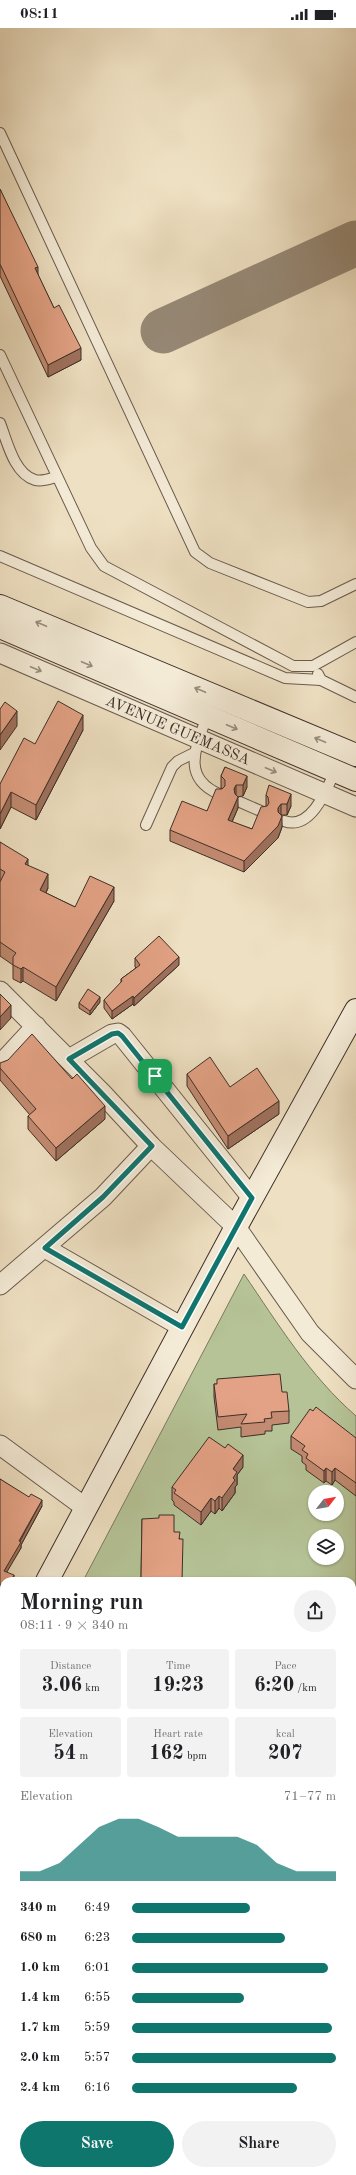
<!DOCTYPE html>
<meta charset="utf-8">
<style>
:root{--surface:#fff;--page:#f2f2f2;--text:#202124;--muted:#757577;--accent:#0f766e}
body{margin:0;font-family:"Old Standard TT",serif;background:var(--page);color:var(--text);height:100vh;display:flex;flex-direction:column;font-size:15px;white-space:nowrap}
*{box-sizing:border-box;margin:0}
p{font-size:13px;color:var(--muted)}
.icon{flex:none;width:22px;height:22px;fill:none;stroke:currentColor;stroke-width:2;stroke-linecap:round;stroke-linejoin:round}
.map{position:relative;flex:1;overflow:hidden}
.panel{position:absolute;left:0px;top:1549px;width:356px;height:598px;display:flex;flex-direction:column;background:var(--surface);border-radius:12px 12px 0 0;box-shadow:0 1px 3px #0004}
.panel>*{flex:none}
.needle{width:26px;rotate:59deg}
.fabs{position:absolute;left:308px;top:1457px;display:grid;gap:8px}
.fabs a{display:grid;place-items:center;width:36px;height:36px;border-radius:50%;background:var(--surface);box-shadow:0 1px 3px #0004;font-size:20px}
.pin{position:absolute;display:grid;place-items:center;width:34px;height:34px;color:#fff;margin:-17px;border-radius:8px;box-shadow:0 2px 6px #0006}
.round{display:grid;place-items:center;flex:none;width:42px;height:42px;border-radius:21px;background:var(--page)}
.head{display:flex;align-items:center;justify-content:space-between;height:68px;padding:0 20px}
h1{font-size:22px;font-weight:700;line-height:30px}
.figures{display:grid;grid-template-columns:repeat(3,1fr);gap:6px;height:68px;padding:4px 20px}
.figures div{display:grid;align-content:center;border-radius:4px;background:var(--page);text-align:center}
.figures b{font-size:20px;font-weight:700}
.figures small{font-size:11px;font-weight:400}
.figures p{font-size:11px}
.chart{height:112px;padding:8px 20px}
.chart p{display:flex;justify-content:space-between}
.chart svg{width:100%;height:72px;margin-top:4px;fill:var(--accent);opacity:.7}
.action{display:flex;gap:8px;margin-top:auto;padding:8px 20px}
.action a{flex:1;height:46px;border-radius:24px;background:var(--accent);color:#fff;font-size:16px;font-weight:700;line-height:46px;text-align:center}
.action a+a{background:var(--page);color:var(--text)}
ul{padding:0 20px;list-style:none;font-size:13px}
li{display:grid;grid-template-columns:64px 48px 1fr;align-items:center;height:30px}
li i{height:10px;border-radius:5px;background:var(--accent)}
.status{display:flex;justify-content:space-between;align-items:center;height:28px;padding:0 20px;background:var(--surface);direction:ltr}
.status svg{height:11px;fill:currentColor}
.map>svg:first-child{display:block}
.green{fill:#b5c396;stroke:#7a7960;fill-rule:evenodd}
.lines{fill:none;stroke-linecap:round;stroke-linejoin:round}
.taxiway{stroke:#968876;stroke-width:45}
.lane-casing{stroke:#6a5b4f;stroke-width:12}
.street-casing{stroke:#6a5b4f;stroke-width:21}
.secondary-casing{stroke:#3e2f29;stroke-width:24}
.lane{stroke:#f4ebd7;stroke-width:10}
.street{stroke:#f4ebd7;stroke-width:19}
.secondary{stroke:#f4ebd7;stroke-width:22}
.wall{fill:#c38b72;stroke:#3e2f29}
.shaded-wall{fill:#9f715d;stroke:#3e2f29}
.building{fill:#e3a285;stroke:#3e2f29}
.oneway{stroke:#998d80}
.route-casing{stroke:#fff;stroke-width:8}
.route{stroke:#0f766e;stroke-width:5}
.labels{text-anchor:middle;stroke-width:4;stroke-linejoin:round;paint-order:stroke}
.street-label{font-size:15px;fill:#3e2f29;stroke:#f4ebd7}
</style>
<div class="status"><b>08:11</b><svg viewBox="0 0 49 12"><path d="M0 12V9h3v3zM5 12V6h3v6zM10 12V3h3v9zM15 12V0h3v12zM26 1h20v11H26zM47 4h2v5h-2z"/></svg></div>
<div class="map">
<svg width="356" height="2147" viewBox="0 0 356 2147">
<rect width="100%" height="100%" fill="#eee0c2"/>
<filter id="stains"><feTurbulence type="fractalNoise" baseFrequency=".005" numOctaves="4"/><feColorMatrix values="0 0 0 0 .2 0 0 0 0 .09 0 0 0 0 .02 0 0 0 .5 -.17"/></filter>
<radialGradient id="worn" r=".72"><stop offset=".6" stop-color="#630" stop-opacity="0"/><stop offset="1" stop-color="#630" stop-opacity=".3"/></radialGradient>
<path class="green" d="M244 1246C278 1296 310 1348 356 1388V2147H0V1698L4 1691V2143H352V1553H83ZM315 1464H337V1486H315ZM315 1508H337V1530H315Z"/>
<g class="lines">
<path class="taxiway" d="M163 303 356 215"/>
<defs>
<g id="lane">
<path d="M0 105 195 524 210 535 308 574 321 573 356 556"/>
<path d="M0 327 91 520 104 538 293 638H313L356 614"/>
<path d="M0 395C7 413 14 446 35 452 42 454 49 451 56 449"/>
<path d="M0 528 285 650 321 652"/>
<path d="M318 646 321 652 356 669"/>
<path d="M207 688C197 717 180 749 219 766"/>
<path d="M240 774 263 784"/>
<path d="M284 793C311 803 327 761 335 743"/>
<path d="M146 797 172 739 178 733 194 725"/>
<path d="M352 1991H356"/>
<path d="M0 2027H4"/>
</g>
<g id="street">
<path d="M0 625 356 779"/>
<path d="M0 963 102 1065 151 1118 236 1199 310 1305 356 1351"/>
<path d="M69 1031 112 1006 118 1005 122 1008 252 1170"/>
<path d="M0 1037 36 998"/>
<path d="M45 1220 182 1299"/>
<path d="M0 1257 103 1169 151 1118"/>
<path d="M0 1417 86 1480"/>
<path d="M352 1842 356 1838"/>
<path d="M238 2147 239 2143"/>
</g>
<g id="secondary">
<path d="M0 578 356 727"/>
<path d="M0 599 356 752"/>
<path d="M47 1553 236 1199 356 982"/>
<path d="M0 1642 4 1634"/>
</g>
</defs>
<use href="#lane" class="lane-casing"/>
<use href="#street" class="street-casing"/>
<use href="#secondary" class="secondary-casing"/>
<use href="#lane" class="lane"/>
<use href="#street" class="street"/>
<use href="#secondary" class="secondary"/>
</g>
<g class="wall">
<path d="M0 161 38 247 54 280 81 332 48 349 0 248Z"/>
<path d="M83 702 36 792 11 779 0 801V756L35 716Z"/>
<path d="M225 739 247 759 243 768 237 769 238 780 232 794 252 801 266 778V767L291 778 287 787H281L282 799 278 810 244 844 170 813V802L207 783 222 760H221V748Z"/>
<path d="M0 814 28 837 48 860 46 865 75 879 114 873 56 973 23 953 21 955 13 951V937L0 928Z"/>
<path d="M135 930 179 937 134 978 133 976 112 991 104 980V972L121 955V951L136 940 135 939Z"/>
<path d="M100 974 90 987 79 980V975Z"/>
<path d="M0 1040 105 1091 56 1133 28 1101V1088L30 1087 0 1052Z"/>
<path d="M187 1046 230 1059 279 1086 228 1121 187 1058Z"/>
<path d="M214 1356 282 1364 289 1383V1395L272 1397V1403H265V1406L241 1409V1399L218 1402 214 1369Z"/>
<path d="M291 1408 356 1410V1468L335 1452 332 1457 326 1453 324 1455 306 1442V1437L302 1434V1428L291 1421Z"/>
<path d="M243 1439 237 1447V1457L235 1459V1465L222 1483 219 1480 215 1486 211 1483 201 1497 174 1477V1474L172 1472V1459Z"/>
<path d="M0 1451 42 1478 21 1517V1520L6 1544 14 1553H4V1564L0 1562Z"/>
<path d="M142 1491 174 1504 180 1511 182 1553H141Z"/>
<path d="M296 2143H352L356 2147H296Z"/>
</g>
<g class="shaded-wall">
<path d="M38 239V251L35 240Z"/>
<path d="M81 320V332L48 349V337Z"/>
<path d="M17 683V698L0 722V707Z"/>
<path d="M83 687V702L36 792V777Z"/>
<path d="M247 748V759L243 768V757Z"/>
<path d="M236 757V769L234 772V761Z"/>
<path d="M11 764V779L0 801V786Z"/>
<path d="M291 766V778L287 787V776Z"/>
<path d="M238 769V780L228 803V792Z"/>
<path d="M281 776V787L278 792V780Z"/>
<path d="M282 788V799L278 810 244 844V833Z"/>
<path d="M28 831V845L25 836Z"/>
<path d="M48 846V860L40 876V862Z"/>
<path d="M114 859V873L56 973V959Z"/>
<path d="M179 929V937L134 978V970Z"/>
<path d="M23 939V953L21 955V941Z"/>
<path d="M133 968V976L112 991V983Z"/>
<path d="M100 969V974L90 987V983Z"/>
<path d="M11 977V990L0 1002V989Z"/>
<path d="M279 1073V1086L228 1121V1108Z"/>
<path d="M105 1078V1091L56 1133V1120Z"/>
<path d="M243 1427V1439L237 1447V1457L235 1459V1465L222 1483V1470L233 1441Z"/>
<path d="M326 1440V1453L324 1455V1443Z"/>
<path d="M335 1440V1452L332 1457V1444Z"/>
<path d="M219 1468V1480L215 1486V1473Z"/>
<path d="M211 1470V1483L201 1497V1484Z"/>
<path d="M42 1472V1478L21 1517V1520L4 1549V1543Z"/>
<path d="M14 1547V1553H11Z"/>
<path d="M356 1643V1655L352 1657V1644Z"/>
<path d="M4 1861V1874L0 1881V1869Z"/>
</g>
<g class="building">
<path d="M0 161 38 239 35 240 54 280 59 277 81 320 48 337 0 236Z"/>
<path d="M58 673 83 687 36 777 11 764 0 786V756L24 710 35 716Z"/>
<path d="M5 674 17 683 0 707V681Z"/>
<path d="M225 739 247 748 243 757H236L234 761 235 766 238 769 228 792 252 801 261 779 267 778 269 775 268 769 266 767 269 757 291 766 287 776H281L278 780V784L282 788 278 798 244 833 170 802 182 773 207 783 216 761H222L225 758V752L221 748Z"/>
<path d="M0 814 28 831 25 836 48 846 40 862 75 879 90 848 114 859 56 959 23 939 21 941 13 937V929L16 925 0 914V854L5 844 0 841Z"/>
<path d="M159 908 179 929 134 970 133 968 112 983 104 972 122 953 121 951 140 937 135 930Z"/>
<path d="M88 961 100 969 90 983 79 975Z"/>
<path d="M0 966 11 977 0 989Z"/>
<path d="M32 1006 72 1051 77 1046 105 1078 56 1120 28 1088 36 1081 0 1040V1035L8 1032Z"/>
<path d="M210 1029 230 1059 257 1040 279 1073 228 1108 187 1046Z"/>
<path d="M280 1346 282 1364H287L289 1383 271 1384 272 1390 264 1391 265 1394 241 1396 247 1386 218 1389 214 1356H217V1351Z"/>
<path d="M316 1379 356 1410V1455L335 1440 332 1444 326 1440 324 1443 306 1430 308 1426 302 1422 305 1418 291 1408 310 1381 313 1383Z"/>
<path d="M209 1409 225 1420 228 1416 243 1427 233 1441 237 1444 233 1450 235 1452 222 1470 219 1468 215 1473 211 1470 201 1484 174 1465 176 1462 172 1459Z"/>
<path d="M0 1451 29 1469 31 1466 42 1472 19 1513 21 1514 4 1543 14 1547 11 1553H4V1558L0 1556Z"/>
<path d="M159 1487H174V1504H180L179 1511H183L182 1553H157V1550H141L142 1491 159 1490Z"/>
<path d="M356 1597V1643L352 1644V1598Z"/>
<path d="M4 1814V1861L0 1869V1822Z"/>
<path d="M352 2094 356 2099V2147H302L298 2143H352Z"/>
<path d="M157 2143H182V2145L191 2146V2147H156Z"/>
</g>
<defs><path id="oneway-shaft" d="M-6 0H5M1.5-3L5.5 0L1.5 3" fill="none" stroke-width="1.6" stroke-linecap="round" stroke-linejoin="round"/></defs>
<g class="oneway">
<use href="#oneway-shaft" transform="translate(41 596) rotate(-157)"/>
<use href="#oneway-shaft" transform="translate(87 636) rotate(23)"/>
<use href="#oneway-shaft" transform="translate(36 641) rotate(23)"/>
<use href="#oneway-shaft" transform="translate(200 662) rotate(-157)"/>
<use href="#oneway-shaft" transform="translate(232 699) rotate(23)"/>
<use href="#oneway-shaft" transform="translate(320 712) rotate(-157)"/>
<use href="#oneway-shaft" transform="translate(271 742) rotate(23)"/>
</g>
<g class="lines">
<defs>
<path id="route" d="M118 1005 122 1008 252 1170 182 1299 45 1220 103 1169 152 1118 69 1031 112 1006Z"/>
</defs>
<use href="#route" class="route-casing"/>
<use href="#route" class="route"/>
</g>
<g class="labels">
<g class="street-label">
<text transform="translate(178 702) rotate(23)" y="5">AVENUE GUEMASSA</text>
</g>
</g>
<rect width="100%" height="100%" filter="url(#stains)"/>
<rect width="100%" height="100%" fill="url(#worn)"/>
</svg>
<div class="fabs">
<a><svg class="needle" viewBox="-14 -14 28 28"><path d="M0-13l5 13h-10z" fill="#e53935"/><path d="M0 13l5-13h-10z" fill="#757577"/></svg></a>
<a><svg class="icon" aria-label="layers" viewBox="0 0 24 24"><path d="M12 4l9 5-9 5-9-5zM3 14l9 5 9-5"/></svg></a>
</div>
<div class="pin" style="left:155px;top:1048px;background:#1e9e55"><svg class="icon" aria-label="arrive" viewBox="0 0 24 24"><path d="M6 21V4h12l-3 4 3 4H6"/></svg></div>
<section class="panel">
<div class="head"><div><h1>Morning run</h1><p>08:11 · 9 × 340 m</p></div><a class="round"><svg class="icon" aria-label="share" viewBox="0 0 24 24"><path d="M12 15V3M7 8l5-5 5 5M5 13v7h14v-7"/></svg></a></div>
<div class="figures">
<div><p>Distance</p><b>3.06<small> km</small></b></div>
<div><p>Time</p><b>19:23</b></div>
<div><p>Pace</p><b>6:20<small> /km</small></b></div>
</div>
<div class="figures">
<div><p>Elevation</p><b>54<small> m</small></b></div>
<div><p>Heart rate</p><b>162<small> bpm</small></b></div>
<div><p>kcal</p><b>207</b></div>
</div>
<div class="chart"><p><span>Elevation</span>71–77 m</p>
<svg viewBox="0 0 160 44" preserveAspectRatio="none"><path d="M0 44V38L10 38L20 33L30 22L40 11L50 6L60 6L70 11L80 17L90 17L100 17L110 17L120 22L130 33L140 38L150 38L160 38V44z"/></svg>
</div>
<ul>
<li><b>340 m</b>6:49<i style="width:58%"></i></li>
<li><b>680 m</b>6:23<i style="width:75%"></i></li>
<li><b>1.0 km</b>6:01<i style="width:96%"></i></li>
<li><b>1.4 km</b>6:55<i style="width:55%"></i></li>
<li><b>1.7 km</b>5:59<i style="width:98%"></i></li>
<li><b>2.0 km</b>5:57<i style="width:100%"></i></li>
<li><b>2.4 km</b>6:16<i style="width:81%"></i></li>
</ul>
<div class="action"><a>Save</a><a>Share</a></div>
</section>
</div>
